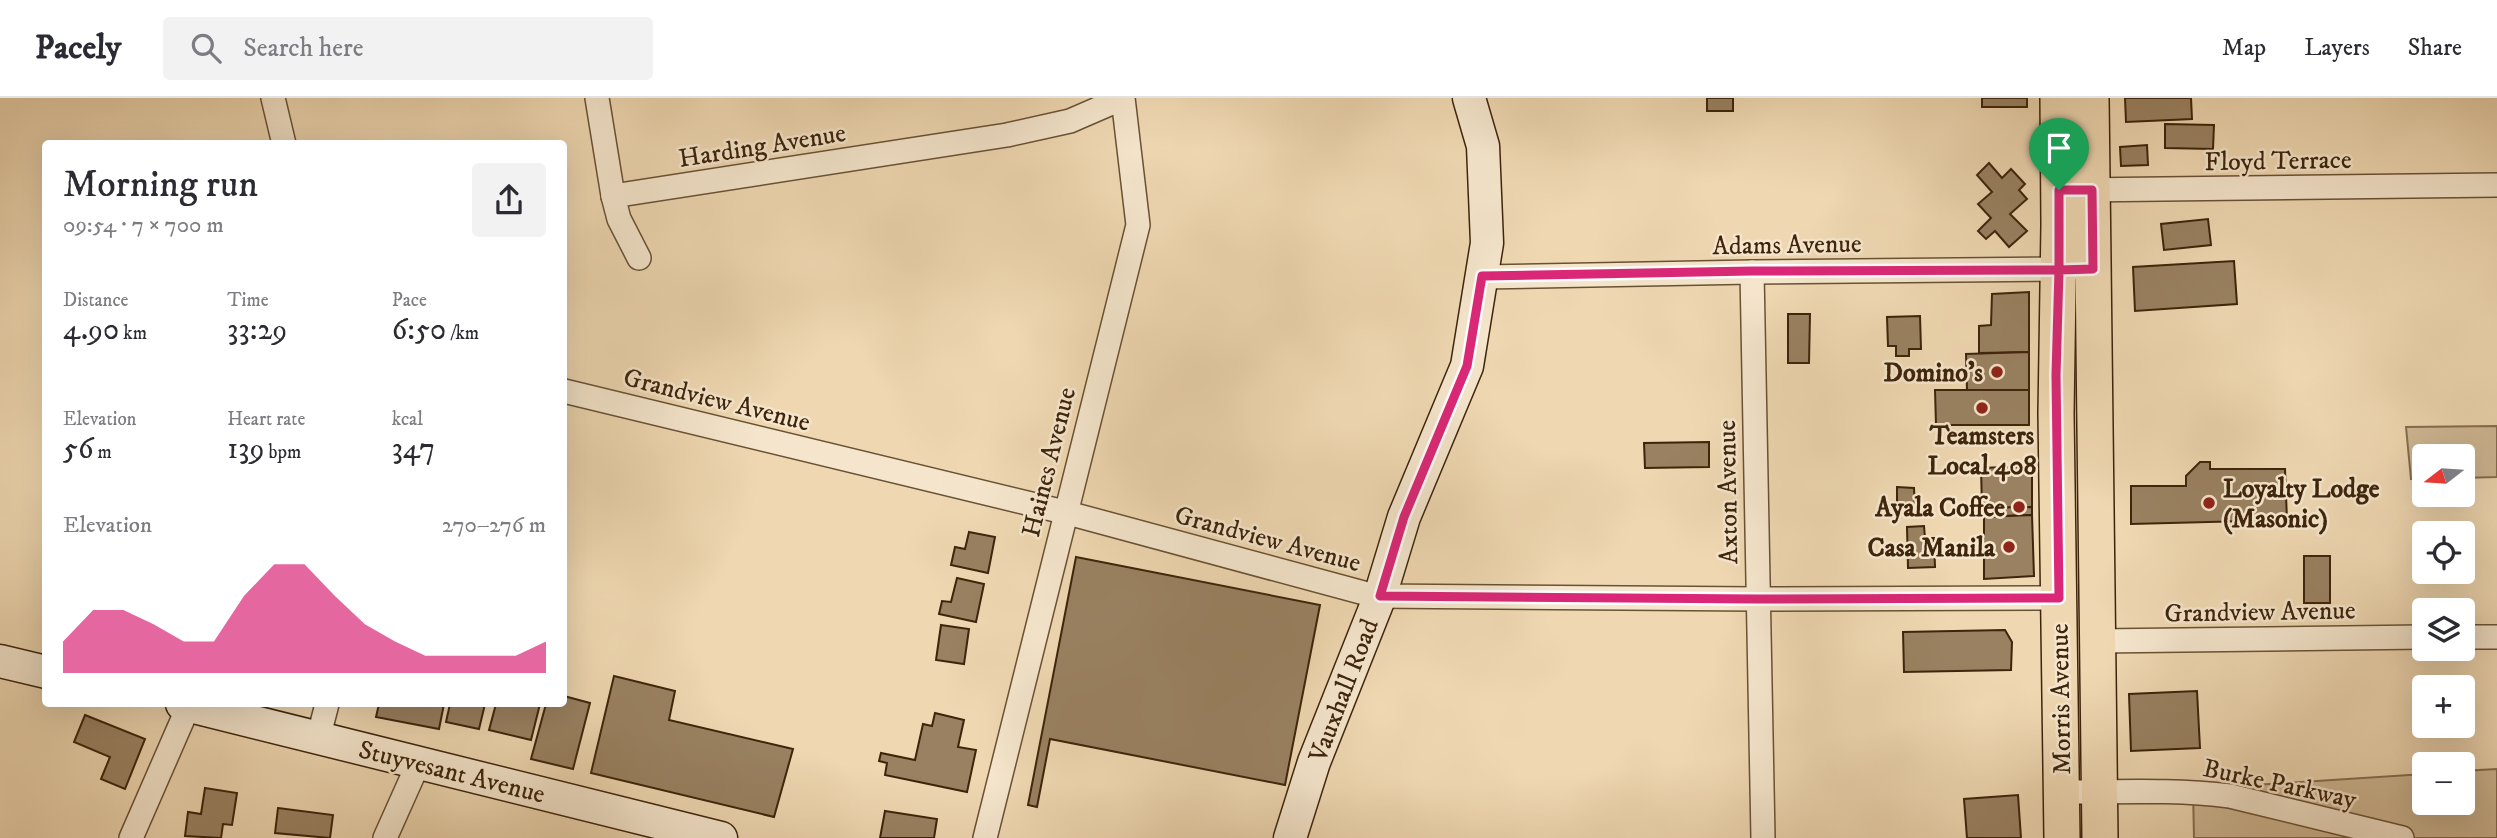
<!DOCTYPE html>
<meta charset="utf-8">
<style>
:root{--surface:#fff;--page:#f2f2f3;--text:#2b2b33;--muted:#7c7c81;--line:#e1e1e2;--accent:#db2777}
body{margin:0;font-family:"IM FELL DW Pica",serif;background:var(--page);color:var(--text);height:100vh;display:flex;flex-direction:column;font-size:26px;white-space:nowrap}
*{box-sizing:border-box;margin:0}
p{font-size:23px;color:var(--muted)}
.icon{flex:none;width:38px;height:38px;fill:none;stroke:currentColor;stroke-width:2;stroke-linecap:round;stroke-linejoin:round}
.map{position:relative;flex:1;overflow:hidden}
.drawer{position:absolute;left:42px;top:42px;width:525px;height:567px;display:flex;flex-direction:column;background:var(--surface);border-radius:7px;box-shadow:0 7px 28px #0002}
.drawer>*{flex:none}
.needle{width:46px;rotate:253deg}
.controls{position:absolute;left:2412px;top:346px;display:grid;gap:14px}
.controls a{display:grid;place-items:center;width:63px;height:63px;border-radius:7px;background:var(--surface);box-shadow:0 7px 28px #0002;font-size:35px}
.pin{position:absolute;display:grid;place-items:center;width:60px;height:60px;color:#fff;margin:-72px -30px;border-radius:50% 50% 50% 0;rotate:-45deg;box-shadow:0 0 7px #0007}
.pin .icon{rotate:45deg}
.round{display:grid;place-items:center;flex:none;width:74px;height:74px;border-radius:7px;background:var(--page)}
.head{display:flex;align-items:center;justify-content:space-between;height:119px;padding:0 21px}
h1{font-size:38px;font-weight:600;line-height:52px}
.metrics{display:grid;grid-template-columns:repeat(3,1fr);gap:10px;height:119px;padding:7px 21px}
.metrics div{display:grid;align-content:center}
.metrics b{font-size:30px;font-weight:600}
.metrics small{font-size:19px;font-weight:400}
.metrics p{font-size:19px}
.chart{height:196px;padding:14px 21px}
.chart p{display:flex;justify-content:space-between}
.chart svg{width:100%;height:126px;margin-top:7px;fill:var(--accent);opacity:.7}
header{display:flex;align-items:center;gap:42px;box-sizing:border-box;height:98px;padding:0 35px;background:var(--surface);border-bottom:2px solid var(--line)}
header strong{font-size:33px}
nav{display:flex;gap:38px;margin-inline-start:auto;font-size:24px}
.search{width:490px;height:63px;background:var(--page);display:flex;align-items:center;gap:18px;box-sizing:border-box;padding:0 24px;border-radius:7px;color:var(--muted);font-size:26px}
.map>svg:first-child{display:block}
.green{fill:#d0b995;stroke:#866e50;stroke-width:2}
.building{fill:#998161;stroke:#3d240b;stroke-width:2}
.lines{fill:none;stroke-linecap:round;stroke-linejoin:round}
.street-casing{stroke:#695134;stroke-width:26}
.secondary-casing{stroke:#3d240b;stroke-width:35}
.primary-casing{stroke:#3d240b;stroke-width:38}
.street{stroke:#f4e5cc;stroke-width:23}
.secondary{stroke:#f4e5cc;stroke-width:32}
.primary{stroke:#eed7b1;stroke-width:35}
.route-casing{stroke:#fff;stroke-width:14}
.route{stroke:#db2777;stroke-width:9}
.poi-dot{fill:#8f2418;stroke:#f4e5cc;stroke-width:2.5}
.labels{text-anchor:middle;stroke-width:5;stroke-linejoin:round;paint-order:stroke}
.street-label{font-size:26px;fill:#3d240b;stroke:#f4e5cc}
.poi-label{font-size:26px;font-weight:bold;fill:#3d240b;stroke:#f4e5cc;text-anchor:end}
</style>
<header>
<strong>Pacely</strong>
<div class="search"><svg class="icon" aria-label="search" viewBox="0 0 24 24"><circle cx="10" cy="10" r="6"/><path d="M15 15l6 6"/></svg>Search here</div>
<nav><a>Map</a><a>Layers</a><a>Share</a></nav>
</header>
<div class="map">
<svg width="2497" height="740" viewBox="0 0 2497 740">
<rect width="100%" height="100%" fill="#eed7b1"/>
<filter id="stains"><feTurbulence type="fractalNoise" baseFrequency=".00286" numOctaves="4"/><feColorMatrix values="0 0 0 0 .2 0 0 0 0 .09 0 0 0 0 .02 0 0 0 .5 -.17"/></filter>
<radialGradient id="worn" r=".72"><stop offset=".6" stop-color="#630" stop-opacity="0"/><stop offset="1" stop-color="#630" stop-opacity=".3"/></radialGradient>
<g class="green">
<path d="M2497 328V379L2462 380V359H2424V381H2411L2406 329Z"/>
<path d="M2497 671V740H2194L2193 691 2424 676V705H2462V673Z"/>
</g>
<g class="building">
<rect x="1707" y="0" width="26" height="13"/>
<rect x="1982" y="0" width="45" height="9"/>
<path d="M2125 0H2191L2192 21 2126 24Z"/>
<path d="M2165 26 2214 27 2213 51 2165 50Z"/>
<path d="M2147 47 2148 67 2121 68 2120 49Z"/>
<path d="M1989 65 2002 80 2011 71 2025 86 2019 92 2027 101 2010 116 2027 133 2009 149 1995 133 1986 141 1978 133 1991 120 1978 106 1992 94 1977 77Z"/>
<path d="M2208 121 2211 147 2164 152 2161 126Z"/>
<path d="M2234 163 2237 206 2135 213 2133 169Z"/>
<path d="M2029 194V254L1979 255V228L1991 227 1992 196Z"/>
<path d="M1788 216H1810L1809 265H1788Z"/>
<path d="M1920 218 1921 251H1909V258H1896V248H1888L1887 219Z"/>
<path d="M2029 254V292H1967L1966 256Z"/>
<path d="M1935 292H2029V327H1936Z"/>
<path d="M1709 344V369L1645 370 1644 345Z"/>
<path d="M2200 364H2210V371H2285L2287 422 2131 426V388H2186V378Z"/>
<path d="M2032 368V409L1982 410 1981 370Z"/>
<path d="M1897 389 1914 390 1915 411H1897Z"/>
<path d="M1973 400H1982V410L2032 409V417L1973 419Z"/>
<path d="M2032 417 2034 478 1984 481V419Z"/>
<path d="M1924 428 1925 440H1934L1935 469 1908 470 1907 429Z"/>
<path d="M969 434 995 439 988 475 951 467 955 449 965 451Z"/>
<rect x="2304" y="458" width="26" height="47"/>
<path d="M1076 459 1320 507 1285 687 1050 641 1037 709 1028 707Z"/>
<path d="M957 480 984 486 976 524 939 516 942 503 951 504Z"/>
<path d="M941 527 969 531 964 566 936 562Z"/>
<path d="M2005 532 2012 544 2011 572 1904 574 1903 534Z"/>
<path d="M614 578 675 593 669 622 793 651 774 719 591 675Z"/>
<path d="M2197 593 2200 650 2131 653 2129 596Z"/>
<path d="M564 598 590 605 573 671 531 661 546 606H564Z"/>
<path d="M379 606H444L439 631 376 619Z"/>
<path d="M450 606H485L479 631 446 624Z"/>
<path d="M496 606H540L531 642 489 632Z"/>
<path d="M935 615 964 622 958 649 976 652 967 694 885 677 887 665 879 663 881 655 915 662 923 626 932 628Z"/>
<path d="M85 617 145 641 125 691 101 681 110 659 74 644Z"/>
<path d="M205 690 237 695 232 727 223 726 221 740 185 738 188 714 201 716Z"/>
<path d="M2018 697 2021 740H1967L1964 701Z"/>
<path d="M278 710 333 717 330 740 275 735Z"/>
<path d="M885 713 937 721 934 740H880Z"/>
</g>
<g class="lines">
<defs>
<g id="street">
<path d="M273 0 284 46"/>
<path d="M597 0 613 98 619 121 639 160"/>
<path d="M2080 92 2497 87"/>
<path d="M613 98 1007 37 1070 23 1123 0 1138 127 985 740"/>
<path d="M1752 174 1763 740"/>
<path d="M1482 179 1752 174 2070 171"/>
<path d="M564 293 1064 414 1375 498 1757 501 2059 500"/>
<path d="M2462 539H2497"/>
<path d="M2098 543 2424 539"/>
<path d="M318 641 327 606"/>
<path d="M2061 694C2118 694 2174 691 2230 698L2402 740"/>
<path d="M131 740 189 607"/>
<path d="M385 740 419 664"/>
</g>
<g id="secondary">
<path d="M0 563 46 574"/>
<path d="M182 606 721 740"/>
<path d="M1290 740 1314 664 1380 498 1404 419 1467 268 1487 145 1483 48 1469 0"/>
</g>
<g id="primary">
<path d="M2058 0 2059 127 2056 315 2062 740"/>
<path d="M2091 0 2100 740"/>
</g>
</defs>
<use href="#street" class="street-casing"/>
<use href="#secondary" class="secondary-casing"/>
<use href="#primary" class="primary-casing"/>
<use href="#street" class="street"/>
<use href="#secondary" class="secondary"/>
<use href="#primary" class="primary"/>
</g>
<g class="lines">
<defs>
<path id="route" d="M2059 92V172L1752 173 1482 178 1467 268 1404 419 1380 498 1757 501 2059 500 2056 277 2059 172 2093 171 2092 92H2059"/>
</defs>
<use href="#route" class="route-casing"/>
<use href="#route" class="route"/>
</g>
<g class="poi-dot">
<circle cx="1997" cy="274" r="7"/>
<circle cx="1982" cy="310" r="7"/>
<circle cx="2209" cy="405" r="7"/>
<circle cx="2019" cy="409" r="7"/>
<circle cx="2009" cy="449" r="7"/>
</g>
<g class="labels">
<g class="street-label">
<text transform="translate(762 47) rotate(-9)" y="9">Harding Avenue</text>
<text transform="translate(2278 62) rotate(-1)" y="9">Floyd Terrace</text>
<text transform="translate(1787 146) rotate(-1)" y="9">Adams Avenue</text>
<text transform="translate(717 301) rotate(14)" y="9">Grandview Avenue</text>
<text transform="translate(1048 364) rotate(-76)" y="9">Haines Avenue</text>
<text transform="translate(1727 394) rotate(-91)" y="9">Axton Avenue</text>
<text transform="translate(1268 440) rotate(15)" y="9">Grandview Avenue</text>
<text transform="translate(2260 513) rotate(-1)" y="9">Grandview Avenue</text>
<text transform="translate(1343 592) rotate(-69)" y="9">Vauxhall Road</text>
<text transform="translate(2060 601) rotate(-91)" y="9">Morris Avenue</text>
<text transform="translate(452 673) rotate(14)" y="9">Stuyvesant Avenue</text>
<text transform="translate(2280 685) rotate(12)" y="9">Burke Parkway</text>
</g>
<g class="poi-label">
<text x="1983" y="283">Domino's</text>
<text x="1982" y="346" text-anchor="middle">Teamsters<tspan x="1982" dy="30">Local 408</tspan></text>
<text x="2223" y="399" text-anchor="start">Loyalty Lodge<tspan x="2223" dy="30">(Masonic)</tspan></text>
<text x="2005" y="418">Ayala Coffee</text>
<text x="1995" y="458">Casa Manila</text>
</g>
</g>
<rect width="100%" height="100%" filter="url(#stains)"/>
<rect width="100%" height="100%" fill="url(#worn)"/>
</svg>
<div class="controls">
<a><svg class="needle" viewBox="-14 -14 28 28"><path d="M0-13l5 13h-10z" fill="#e53935"/><path d="M0 13l5-13h-10z" fill="#7c7c81"/></svg></a>
<a><svg class="icon" aria-label="locate" viewBox="0 0 24 24"><circle cx="12" cy="12" r="6"/><path d="M12 2v4M12 18v4M2 12h4M18 12h4"/></svg></a>
<a><svg class="icon" aria-label="layers" viewBox="0 0 24 24"><path d="M12 4l9 5-9 5-9-5zM3 14l9 5 9-5"/></svg></a>
<a>+</a>
<a>−</a>
</div>
<div class="pin" style="left:2059px;top:92px;background:#1e9e55"><svg class="icon" aria-label="arrive" viewBox="0 0 24 24"><path d="M6 21V4h12l-3 4 3 4H6"/></svg></div>
<section class="drawer">
<div class="head"><div><h1>Morning run</h1><p>09:54 · 7 × 700 m</p></div><a class="round"><svg class="icon" aria-label="share" viewBox="0 0 24 24"><path d="M12 15V3M7 8l5-5 5 5M5 13v7h14v-7"/></svg></a></div>
<div class="metrics">
<div><p>Distance</p><b>4.90<small> km</small></b></div>
<div><p>Time</p><b>33:29</b></div>
<div><p>Pace</p><b>6:50<small> /km</small></b></div>
</div>
<div class="metrics">
<div><p>Elevation</p><b>56<small> m</small></b></div>
<div><p>Heart rate</p><b>139<small> bpm</small></b></div>
<div><p>kcal</p><b>347</b></div>
</div>
<div class="chart"><p><span>Elevation</span>270–276 m</p>
<svg viewBox="0 0 160 44" preserveAspectRatio="none"><path d="M0 44V33L10 22L20 22L30 27L40 33L50 33L60 17L70 6L80 6L90 17L100 27L110 33L120 38L130 38L140 38L150 38L160 33V44z"/></svg>
</div>
</section>
</div>
